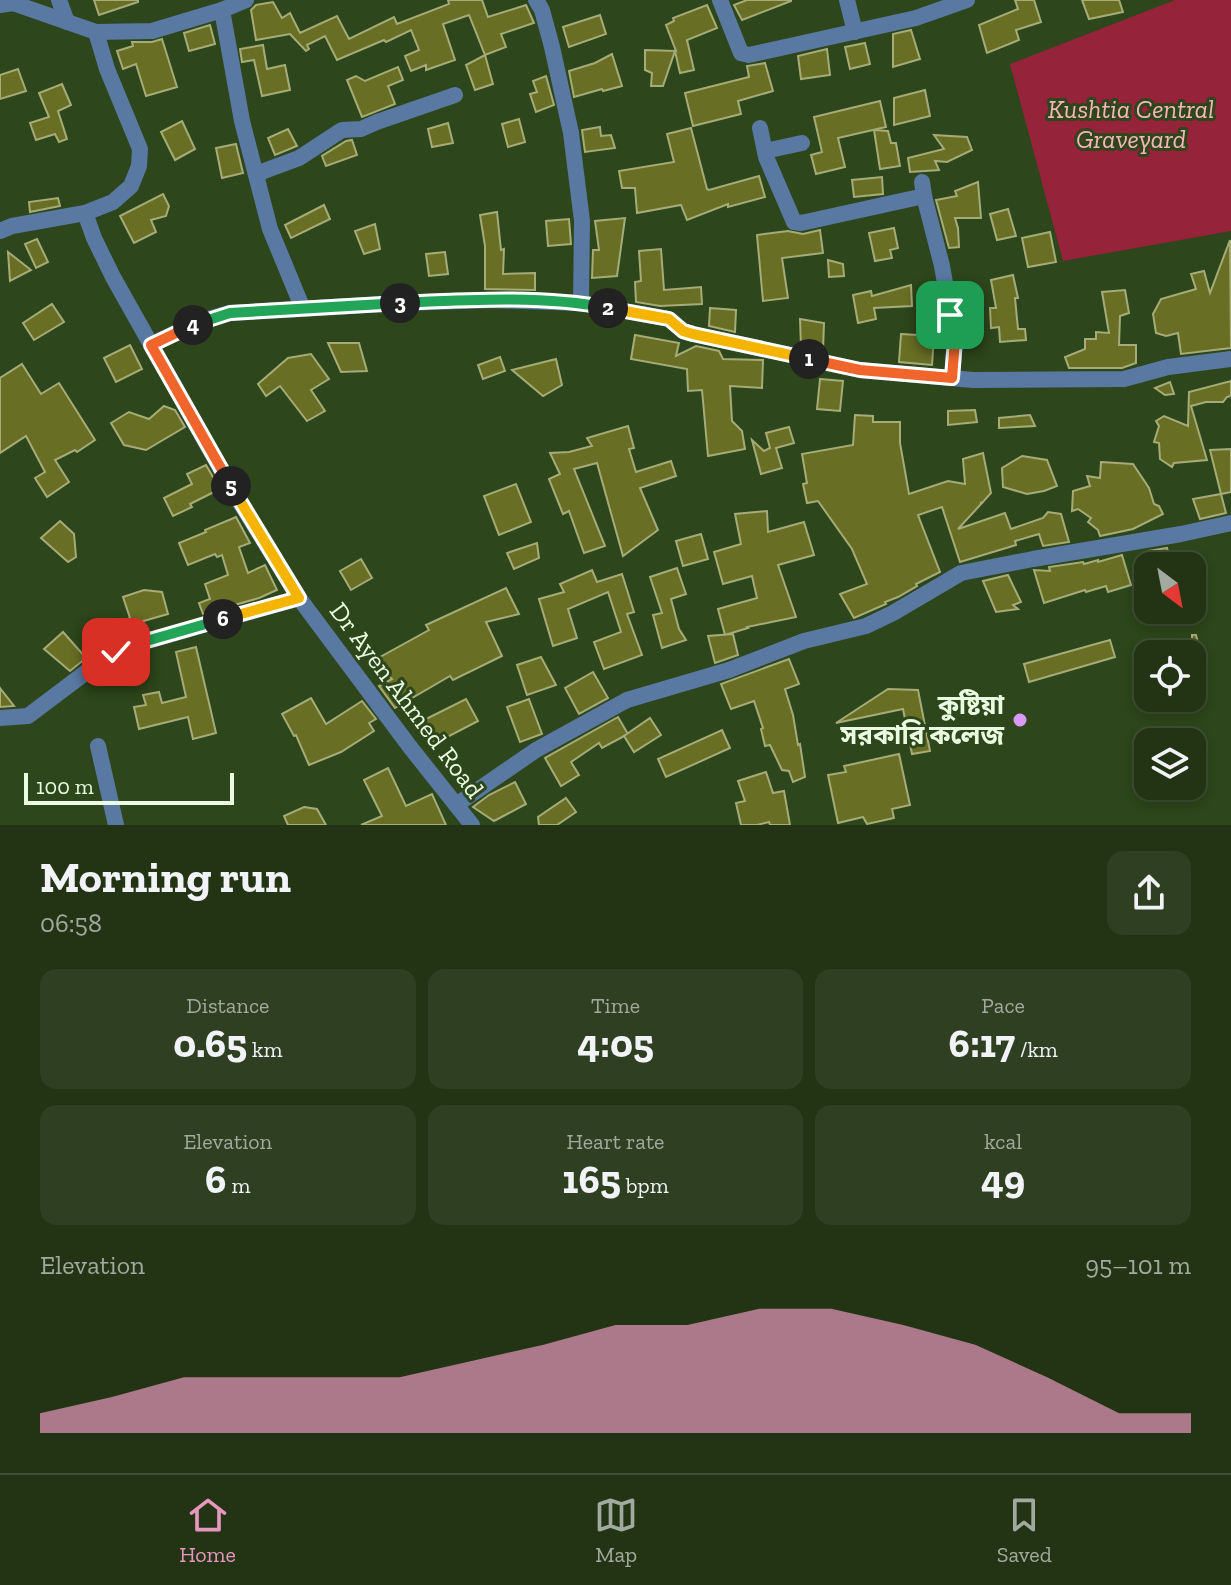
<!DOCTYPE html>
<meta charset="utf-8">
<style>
:root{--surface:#223414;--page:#2e3f22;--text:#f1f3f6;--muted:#a2aaa0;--line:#3f4f34;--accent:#e797bd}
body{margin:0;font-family:"Zilla Slab","Noto Sans Bengali",serif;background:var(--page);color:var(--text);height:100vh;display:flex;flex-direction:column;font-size:30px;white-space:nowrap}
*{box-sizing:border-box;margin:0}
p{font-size:26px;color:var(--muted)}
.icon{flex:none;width:44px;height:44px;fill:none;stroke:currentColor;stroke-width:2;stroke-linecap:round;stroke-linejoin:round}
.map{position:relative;height:825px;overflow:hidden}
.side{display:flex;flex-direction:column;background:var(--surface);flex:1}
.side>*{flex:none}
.needle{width:52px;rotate:148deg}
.fabs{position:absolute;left:1134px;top:552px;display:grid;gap:16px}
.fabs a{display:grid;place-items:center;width:72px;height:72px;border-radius:16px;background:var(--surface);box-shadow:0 4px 12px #0003,0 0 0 2px var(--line);font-size:40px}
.scale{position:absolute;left:24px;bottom:20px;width:210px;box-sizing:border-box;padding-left:8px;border:4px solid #ebfbe2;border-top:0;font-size:22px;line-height:28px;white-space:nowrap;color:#ebfbe2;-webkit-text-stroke:6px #2d461b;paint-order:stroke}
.pin{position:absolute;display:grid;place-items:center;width:68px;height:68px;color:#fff;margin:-34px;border-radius:16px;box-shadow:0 4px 12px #0006}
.km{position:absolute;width:40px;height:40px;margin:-20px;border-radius:50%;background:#222;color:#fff;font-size:22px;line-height:40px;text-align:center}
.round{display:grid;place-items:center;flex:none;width:84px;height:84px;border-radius:16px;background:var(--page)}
.summary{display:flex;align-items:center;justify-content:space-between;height:136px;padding:0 40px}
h1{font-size:44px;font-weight:700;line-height:60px}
.figures{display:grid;grid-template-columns:repeat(3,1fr);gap:12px;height:136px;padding:8px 40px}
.figures div{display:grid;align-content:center;border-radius:16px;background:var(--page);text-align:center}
.figures b{font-size:40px;font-weight:700}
.figures small{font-size:22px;font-weight:400}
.figures p{font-size:22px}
.chart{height:224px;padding:16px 40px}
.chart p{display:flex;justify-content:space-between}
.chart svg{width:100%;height:144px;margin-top:8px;fill:var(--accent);opacity:.7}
.dock{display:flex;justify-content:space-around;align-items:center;height:112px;border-top:2px solid var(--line);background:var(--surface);font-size:22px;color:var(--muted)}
.dock a{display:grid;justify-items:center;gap:4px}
.dock .current{color:var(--accent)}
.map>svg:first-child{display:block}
.green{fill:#95233a}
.building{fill:#686e24;stroke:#a5ac77;stroke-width:2}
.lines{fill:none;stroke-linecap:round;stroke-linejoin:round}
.minor{stroke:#5979a2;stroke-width:16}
.split-1-casing{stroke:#fff;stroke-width:16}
.split-2-casing{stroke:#fff;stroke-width:16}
.split-3-casing{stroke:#fff;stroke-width:16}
.split-4-casing{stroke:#fff;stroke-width:16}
.split-5-casing{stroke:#fff;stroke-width:16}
.split-6-casing{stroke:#fff;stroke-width:16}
.split-7-casing{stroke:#fff;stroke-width:16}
.split-1{stroke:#f0652b;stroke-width:10}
.split-2{stroke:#f5b400;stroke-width:10}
.split-3{stroke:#22a559;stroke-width:10}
.split-4{stroke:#22a559;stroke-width:10}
.split-5{stroke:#f0652b;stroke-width:10}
.split-6{stroke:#f5b400;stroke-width:10}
.split-7{stroke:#22a559;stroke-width:10}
.poi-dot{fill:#d99af7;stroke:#2d461b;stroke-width:3}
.labels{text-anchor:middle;stroke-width:6;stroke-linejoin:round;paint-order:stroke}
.park-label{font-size:26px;font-style:italic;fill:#f7b5ba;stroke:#2d461b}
.street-label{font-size:26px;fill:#ebfbe2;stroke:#2d461b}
.poi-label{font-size:26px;font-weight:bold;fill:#ebfbe2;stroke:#2d461b;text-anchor:end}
</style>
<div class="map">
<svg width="1231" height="825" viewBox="0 0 1231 825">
<rect width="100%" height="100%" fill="#2d461b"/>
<path class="green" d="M1175 0H1231V231L1063 261 1010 64Z"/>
<g class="building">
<path d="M94 0H138V2L99 15Z"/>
<path d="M448 0H482L488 17 526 5 534 23 501 34 506 47 485 55 469 15 443 24 455 60 426 70V65L411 71 405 56 419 50 411 30 386 42 384 40 337 60 325 36 307 45 309 49 306 51 290 34 256 40 251 10 256 5 273 2 282 18 290 13 300 33 337 16 349 39 394 17 397 24 449 4Z"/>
<path d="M747 0H791V1L742 20 734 5Z"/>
<path d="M1015 0H1034L1041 22 1016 30 1019 40 987 53 979 25 1018 9Z"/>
<path d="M1082 0H1119L1123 12 1089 19Z"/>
<path d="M707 5 717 28 687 40 694 70 680 73 675 51 663 86H651L652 73 645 70V50L676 51 666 25 674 21 673 18Z"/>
<path d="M600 15 606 34 569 47 563 27Z"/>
<path d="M210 25 215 44 189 51 184 33Z"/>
<path d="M911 30 920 59 893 67V34Z"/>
<path d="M162 39 177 87 146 96 136 64 123 69 117 51 133 46 132 42H152Z"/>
<path d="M865 43 870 64 850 69 845 47Z"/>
<path d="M263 45 267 69 285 65 290 90 262 96 254 60 242 62 240 49Z"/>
<path d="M827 49 830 75 801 79 798 56Z"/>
<path d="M612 54 622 86 603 91 602 89 574 97 569 71 595 63Z"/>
<path d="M485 55 493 84 475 90 466 65Z"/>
<path d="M765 63 773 91 738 101 741 114 693 126 685 93 749 77 747 66Z"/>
<path d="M398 67 403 80 388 86 395 104 362 117 347 80 356 76 365 81Z"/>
<path d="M18 69 26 91 0 99V75Z"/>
<path d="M546 76 554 105 536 112 530 94 537 92 533 81Z"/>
<path d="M62 84 71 105 58 111 67 139 59 142 55 134 36 140 30 123 49 117 39 93Z"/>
<path d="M925 90 930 116 894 125V98Z"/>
<path d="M880 101 886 127 838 138 845 167 816 174 811 155 822 152 814 117Z"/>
<path d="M519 119 525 142 508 147 502 124Z"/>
<path d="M182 121 195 149 175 160 161 132Z"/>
<path d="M448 123 453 143 432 147 428 129Z"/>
<path d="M600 127 601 136 611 135 615 148 585 152 582 130Z"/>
<path d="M691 128 707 189 709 190 759 176 765 197 728 207V204L687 220 681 205 637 213 635 188H622L619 171 674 162 667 134Z"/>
<path d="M288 129 297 146 275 155 268 138Z"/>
<path d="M874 130 888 131 891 143H896L900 166 880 169Z"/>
<path d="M934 135 967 137 972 150 947 162 935 161 939 170 910 172 908 158 944 149Z"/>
<path d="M352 140 357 155 326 166 322 156 346 141Z"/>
<path d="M236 144 243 173 222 178 216 148Z"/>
<path d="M882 177 883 194 854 197 852 180Z"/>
<path d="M978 182 981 218H955L958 228 959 247 949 248 936 200 957 196 955 191Z"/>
<path d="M163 194 169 206 166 216 151 220 156 232 134 243 120 216Z"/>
<path d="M58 198 60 206 30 212 29 202Z"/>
<path d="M324 205 330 219 291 238 285 225Z"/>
<path d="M1008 209 1016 236 997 240 990 214Z"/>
<path d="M497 212 501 250 504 249 503 274 535 273V290L485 289V246L480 215Z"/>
<path d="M625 218 617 276 592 278 593 250H599L595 221Z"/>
<path d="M569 219 571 244 548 246 546 221Z"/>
<path d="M375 224 380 249 364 254 355 231Z"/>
<path d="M894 228 898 248 890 250 892 258 875 261 869 233Z"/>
<path d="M820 230 823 253 782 258 788 298 763 301 757 235 788 231 803 234Z"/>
<path d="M1050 232 1056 262 1028 267 1022 238Z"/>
<path d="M37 239 48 262 36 268 25 244Z"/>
<path d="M1230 240 1231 348 1181 354 1178 333 1166 336 1156 333 1153 314 1161 299 1196 289 1191 274 1204 271 1210 293Z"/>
<path d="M661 249 664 290 701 287 702 304 660 306 636 302 635 282 641 281 639 251Z"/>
<path d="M8 252 31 270 10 281Z"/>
<path d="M445 252 448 274 429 276 426 254Z"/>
<path d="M828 260 843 264 844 276 829 277Z"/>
<path d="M1013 275 1018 298H1015L1018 329H1025L1026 340 1000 342 999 327 991 328 990 308H996L991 280Z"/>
<path d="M911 285 912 306 874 308 876 319 858 323 853 295 871 291 872 296Z"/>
<path d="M1125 290 1129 313 1120 316 1119 345H1136V363L1122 368H1069L1065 357 1085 349V339H1096V332L1109 333 1102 292Z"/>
<path d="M52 304 64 322 34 340 23 323Z"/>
<path d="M710 308 736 310 735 332 709 326Z"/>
<path d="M800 319 824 323 823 350 801 346Z"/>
<path d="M901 334 934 336 932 365 899 362Z"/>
<path d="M635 335 679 343 676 356 696 346 719 351 723 359 763 360 762 388 730 386 732 421 742 431 745 449 708 456 702 390 688 391 687 369 631 359Z"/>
<path d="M328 343H359L367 371 341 372Z"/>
<path d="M130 345 142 369 116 382 104 358Z"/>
<path d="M311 354 329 379 311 390 325 411 307 421 280 386 266 396 258 384 288 358Z"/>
<path d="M500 357 505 371 483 379 478 365Z"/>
<path d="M556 359 562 385 543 396 512 370Z"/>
<path d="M22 364 41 394 59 383 95 440 77 452 75 450 55 460 69 482 47 497 35 478 45 472 26 436 0 453V378Z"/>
<path d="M820 379 843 381 840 411 817 409Z"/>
<path d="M1231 381V396L1227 397 1223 402H1206L1191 406 1207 460 1174 463 1172 467 1160 459 1159 443 1154 442 1159 426 1156 421 1164 416 1188 426 1189 392Z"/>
<path d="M1170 382 1174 394 1165 395 1155 388Z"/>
<path d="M164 406 175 410 185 427 146 450 124 445 111 423 129 412 149 419Z"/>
<path d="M975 410 977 422 948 425V411Z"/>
<path d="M855 415 873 416V422H900V443L909 494 948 481 965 484 963 459 983 453 991 493 983 502 980 503H982L958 529 1005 513 1011 529 1043 518 1048 512 1061 514 1069 542 1043 546 1039 534 1015 541 1016 545 960 562 942 507 918 515 940 572 916 584 917 586 898 597 885 602 886 604 854 618 840 594 867 584 852 549 818 501 807 503 803 484 807 483 802 454 853 445Z"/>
<path d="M1030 415 1035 426 999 428V418Z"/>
<path d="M628 426 634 448 629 449 636 472 671 461 676 476 640 488 658 530 623 556 597 463 574 469 605 546 584 553 569 511 563 514 549 479 560 474 550 453 569 452 592 446 587 438Z"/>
<path d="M789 427 794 443 776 448 782 468 761 474 752 440 764 451 770 448 766 433Z"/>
<path d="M1231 449V492L1221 494 1210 450Z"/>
<path d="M1022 456 1047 460 1057 486 1044 491 1027 494 1003 487 1002 468Z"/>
<path d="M1101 462 1133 464 1149 488 1154 504 1159 506 1163 514 1133 529 1100 536 1098 530 1088 522 1091 518 1078 509 1072 511 1073 491 1090 486 1087 476 1100 478Z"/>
<path d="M206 465 220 489 190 504 192 507 173 516 164 498 192 484 187 474Z"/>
<path d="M516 484 531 522 499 535 484 496Z"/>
<path d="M1221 494 1226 513 1200 519 1193 499Z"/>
<path d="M767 511 768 532 804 522 814 555 778 565 796 617 747 627 748 628 725 635 718 609 757 598 752 576 723 584 714 552 741 544 735 514Z"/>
<path d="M236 517 250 543 239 547 248 573 265 565 277 590 259 598 203 614 199 603 210 599 205 584 228 575 222 555 217 557 215 554 188 565 179 543 206 532 205 530Z"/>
<path d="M60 521 74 534 76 557 68 562 41 538Z"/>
<path d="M701 534 708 559 683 566 676 541Z"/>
<path d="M537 543 539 558 514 569 507 553Z"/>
<path d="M1167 548 1172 566H1152L1148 551Z"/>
<path d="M1122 555 1131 585 1108 592 1106 586 1086 592 1085 590 1044 603 1034 570 1050 571 1049 567 1083 562 1084 564 1098 560V562Z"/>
<path d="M361 559 372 578 351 590 340 571Z"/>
<path d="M677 568 686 594 671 599 679 629 686 640 662 648 653 615 662 613 650 577Z"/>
<path d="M592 570 597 582 622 574 634 612 627 614 642 655 604 669 594 642 621 632 608 592 568 609 577 638 553 646 539 599 564 592 560 584Z"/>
<path d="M1008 575 1021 602 1013 605 1018 609 996 612 983 581Z"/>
<path d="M506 588 519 614 486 622 502 656 453 680 450 676 395 708 379 686 392 679 373 661 429 630 426 625Z"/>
<path d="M144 590 162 592 168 614 133 624 137 632 124 637 115 625 130 618 123 597Z"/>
<path d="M63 632 86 658 70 671 44 649Z"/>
<path d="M733 634 738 655 715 663 708 636Z"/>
<path d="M1192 635H1196L1207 678 1192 682Z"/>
<path d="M1110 640 1115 657 1029 682 1024 664Z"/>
<path d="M196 647 216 733 193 739 188 717 139 729 134 707 146 705 143 695 159 692 162 703 186 697 176 652Z"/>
<path d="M541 657 556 685 527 695 517 665Z"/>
<path d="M789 659 799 684 785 689 793 715 798 745 800 744 805 777 793 782 789 771 782 770 770 745 765 746 761 729 763 728 754 701 731 709 721 684Z"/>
<path d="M593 672 608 698 579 714 565 688Z"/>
<path d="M0 688 14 706 0 707Z"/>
<path d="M888 689 918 690 930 751 912 754 903 709 836 723Z"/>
<path d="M311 698 326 724 362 701 376 719 369 723 374 731 341 752 309 765 296 735 294 736 282 714Z"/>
<path d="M466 699 478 721 434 744 422 721Z"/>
<path d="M529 699 542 734 520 742 507 707Z"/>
<path d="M618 717 628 734 602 748 599 743 571 762 579 775 561 786 545 758Z"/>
<path d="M650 718 661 735 634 752 624 736Z"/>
<path d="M722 730 730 748 666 777 658 759Z"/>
<path d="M899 754 910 805 892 809 894 818 867 824 863 817 838 823 828 775 846 772 844 766Z"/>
<path d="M388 768 406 806 432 794 446 825H361L382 816 364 780Z"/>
<path d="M766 772 773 793 784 791 790 825H770L769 822 757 825H741L736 803 745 801 738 781Z"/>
<path d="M515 782 526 804 494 821 473 807 489 795Z"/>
<path d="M566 798 576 812 557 825H539L538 817Z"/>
<path d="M304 807 317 809 326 825H288L284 816Z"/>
</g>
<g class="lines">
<g class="minor">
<path d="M59 0 67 22"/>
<path d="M536 0 542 10 552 47 571 133 582 221 581 303"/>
<path d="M720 0 741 53 749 55 916 18 967 0"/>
<path d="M847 0 855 32"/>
<path d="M0 5 13 3 96 32 107 69 140 149 139 166 131 186 113 202 85 213 94 238 113 277 236 496 299 598 410 747 472 825"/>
<path d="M222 10 242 121 270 229 303 309"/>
<path d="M96 32 152 31 222 10 246 0"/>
<path d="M760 128 766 157 794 222 801 223 924 196"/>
<path d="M765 151 802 143"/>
<path d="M256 174 299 158 342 130 361 129 377 122 455 95"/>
<path d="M922 182 924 196 942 266 955 340 952 378"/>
<path d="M0 231 12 226 85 213"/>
<path d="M151 345 201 321 230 313 403 303 490 300 581 303 669 319 683 331 693 334 860 370 973 380 1124 379 1168 367 1231 359"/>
<path d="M0 718 28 716 97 664 116 652 136 644 299 598"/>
<path d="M98 746 116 825"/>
<path d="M456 805 536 750 627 700 729 670 804 641 866 626 893 613 961 573 1033 559 1181 534 1231 523"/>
</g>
</g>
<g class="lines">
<defs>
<path id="split-1" d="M809 359 860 370 952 378 955 340 950 315"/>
<path id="split-2" d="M608 308 669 319 683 331 693 334 809 359"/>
<path id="split-3" d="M400 303C466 300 543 295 608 308"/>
<path id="split-4" d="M193 325 230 313 400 303"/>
<path id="split-5" d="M193 325 151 345 231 486"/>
<path id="split-6" d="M223 619 299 598 231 486"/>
<path id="split-7" d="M116 652 136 644 223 619"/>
</defs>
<use href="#split-1" class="split-1-casing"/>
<use href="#split-2" class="split-2-casing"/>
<use href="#split-3" class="split-3-casing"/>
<use href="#split-4" class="split-4-casing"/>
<use href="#split-5" class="split-5-casing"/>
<use href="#split-6" class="split-6-casing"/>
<use href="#split-7" class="split-7-casing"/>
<use href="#split-1" class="split-1"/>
<use href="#split-2" class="split-2"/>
<use href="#split-3" class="split-3"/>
<use href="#split-4" class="split-4"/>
<use href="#split-5" class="split-5"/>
<use href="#split-6" class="split-6"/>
<use href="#split-7" class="split-7"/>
</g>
<circle class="poi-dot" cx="1020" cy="720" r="8"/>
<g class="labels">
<g class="park-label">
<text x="1131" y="118">Kushtia Central<tspan x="1131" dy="30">Graveyard</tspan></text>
</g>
<g class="street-label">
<text transform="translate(407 700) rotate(53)" y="9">Dr Ayen Ahmed Road</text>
</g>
<g class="poi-label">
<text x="1004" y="714">কুষ্টিয়া<tspan x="1004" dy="30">সরকারি কলেজ</tspan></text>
</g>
</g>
</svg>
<div class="fabs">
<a><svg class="needle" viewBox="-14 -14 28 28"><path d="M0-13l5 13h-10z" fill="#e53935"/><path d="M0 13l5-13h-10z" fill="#a2aaa0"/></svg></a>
<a><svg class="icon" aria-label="locate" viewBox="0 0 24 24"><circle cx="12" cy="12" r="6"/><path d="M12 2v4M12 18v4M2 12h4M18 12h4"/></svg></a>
<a><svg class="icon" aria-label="layers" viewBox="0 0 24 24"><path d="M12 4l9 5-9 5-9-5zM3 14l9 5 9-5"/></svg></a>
</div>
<div class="scale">100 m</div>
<div class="pin" style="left:950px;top:315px;background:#1e9e55"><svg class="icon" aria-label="arrive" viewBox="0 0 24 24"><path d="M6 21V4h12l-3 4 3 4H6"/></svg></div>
<div class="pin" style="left:116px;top:652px;background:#d93025"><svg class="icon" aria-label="check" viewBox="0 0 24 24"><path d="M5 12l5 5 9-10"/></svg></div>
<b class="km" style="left:809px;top:359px">1</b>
<b class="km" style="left:608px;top:308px">2</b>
<b class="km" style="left:400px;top:303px">3</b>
<b class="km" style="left:193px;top:325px">4</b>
<b class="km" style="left:231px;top:486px">5</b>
<b class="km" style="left:223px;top:619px">6</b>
</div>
<section class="side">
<div class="summary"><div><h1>Morning run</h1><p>06:58</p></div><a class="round"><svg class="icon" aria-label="share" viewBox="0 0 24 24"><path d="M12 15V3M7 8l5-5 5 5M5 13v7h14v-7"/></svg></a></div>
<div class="figures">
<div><p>Distance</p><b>0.65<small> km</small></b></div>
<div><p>Time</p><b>4:05</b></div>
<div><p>Pace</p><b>6:17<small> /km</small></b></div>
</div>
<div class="figures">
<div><p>Elevation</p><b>6<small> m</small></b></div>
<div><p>Heart rate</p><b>165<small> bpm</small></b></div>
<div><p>kcal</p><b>49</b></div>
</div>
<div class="chart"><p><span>Elevation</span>95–101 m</p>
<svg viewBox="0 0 160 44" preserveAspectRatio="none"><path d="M0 44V38L10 33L20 27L30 27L40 27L50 27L60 22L70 17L80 11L90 11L100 6L110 6L120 11L130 17L140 27L150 38L160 38V44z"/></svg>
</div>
</section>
<nav class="dock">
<a class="current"><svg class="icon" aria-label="home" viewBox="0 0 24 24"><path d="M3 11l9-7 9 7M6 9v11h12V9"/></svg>Home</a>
<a><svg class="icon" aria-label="map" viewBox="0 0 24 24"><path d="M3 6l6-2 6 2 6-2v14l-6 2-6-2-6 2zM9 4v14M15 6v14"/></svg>Map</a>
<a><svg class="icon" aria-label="saved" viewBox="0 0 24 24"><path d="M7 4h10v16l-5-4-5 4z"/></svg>Saved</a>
</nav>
